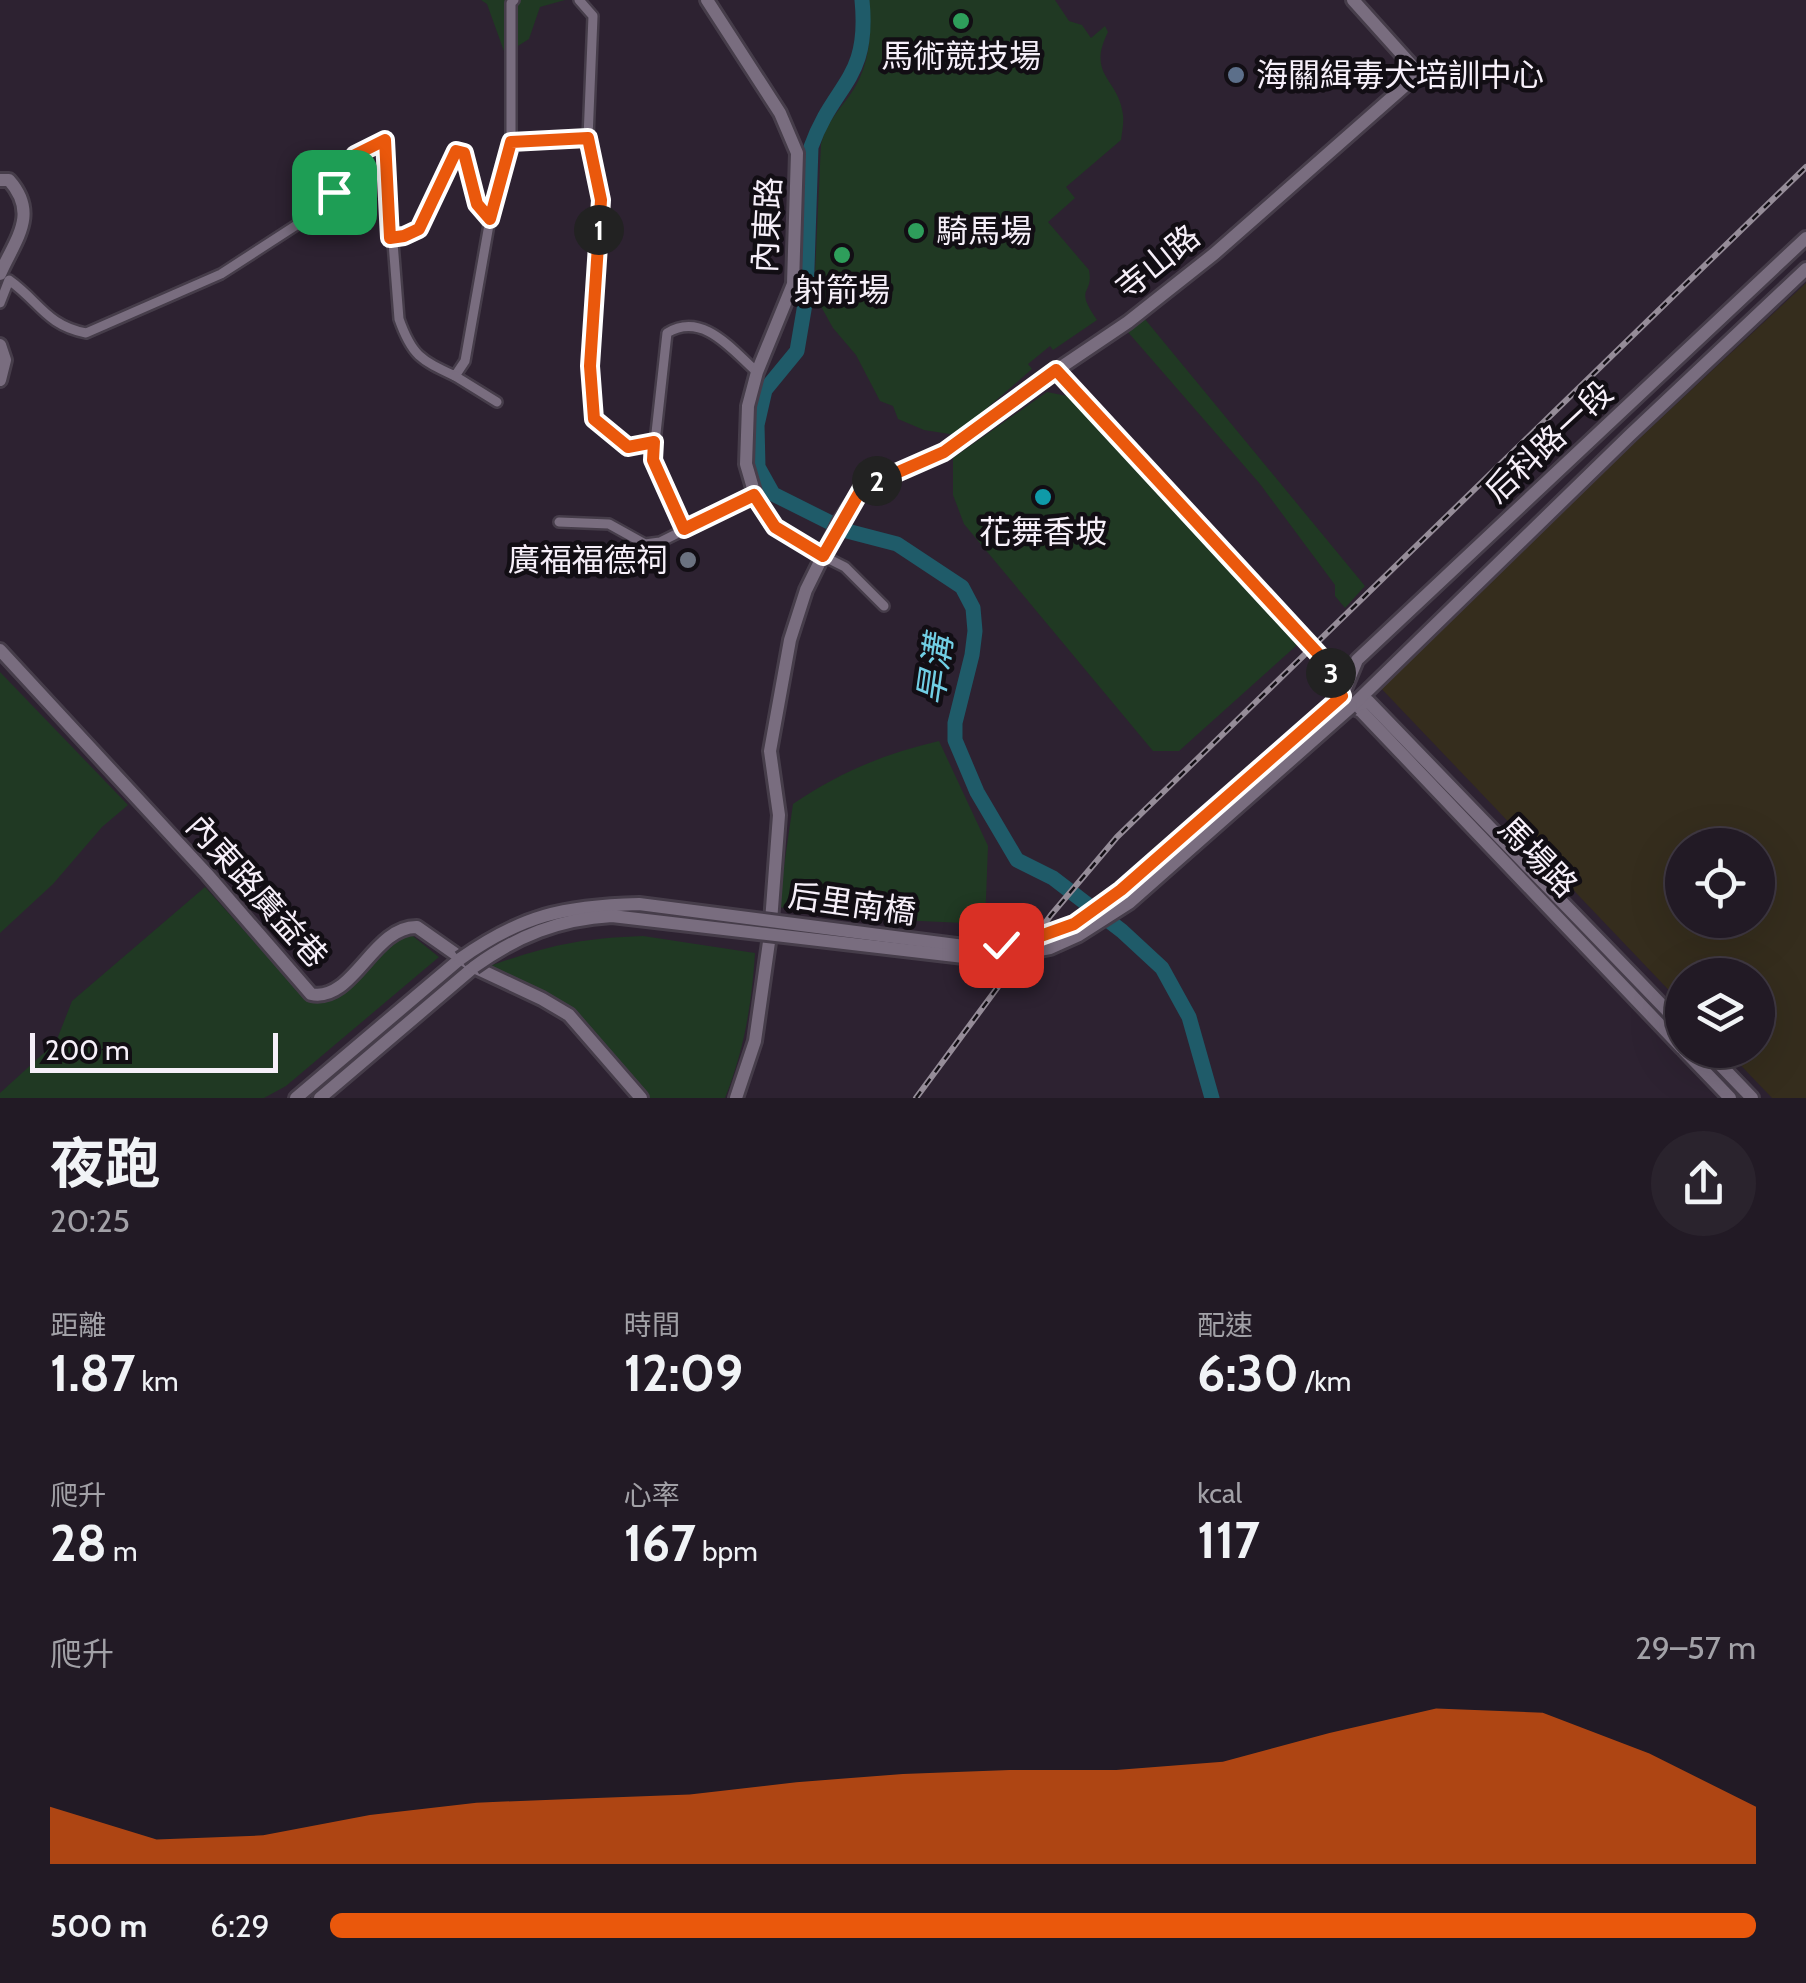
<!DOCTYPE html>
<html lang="zh-TW">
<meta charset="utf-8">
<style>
:root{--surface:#221a25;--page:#2a232d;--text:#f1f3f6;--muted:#a2a1a7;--line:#3f3842;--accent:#ea580c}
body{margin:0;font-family:Cabin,"Noto Sans TC",sans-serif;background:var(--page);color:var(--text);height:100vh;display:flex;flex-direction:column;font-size:38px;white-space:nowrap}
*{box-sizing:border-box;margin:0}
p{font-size:32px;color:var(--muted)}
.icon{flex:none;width:55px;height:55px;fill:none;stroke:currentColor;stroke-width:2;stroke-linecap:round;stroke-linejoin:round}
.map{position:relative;height:1098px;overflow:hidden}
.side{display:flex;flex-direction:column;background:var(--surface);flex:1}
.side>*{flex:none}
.controls{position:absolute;left:1665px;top:828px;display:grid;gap:20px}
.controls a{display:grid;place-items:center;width:110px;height:110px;border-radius:50%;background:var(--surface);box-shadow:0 10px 40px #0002,0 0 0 2px var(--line);font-size:50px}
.scale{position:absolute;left:30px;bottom:25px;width:248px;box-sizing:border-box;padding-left:10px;border:5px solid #f6eff9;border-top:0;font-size:28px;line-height:35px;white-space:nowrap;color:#f6eff9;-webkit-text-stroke:8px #120e14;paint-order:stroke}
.pin{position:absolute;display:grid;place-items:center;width:85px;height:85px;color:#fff;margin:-42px;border-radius:20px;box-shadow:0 5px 15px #0006}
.km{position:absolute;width:50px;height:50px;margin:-25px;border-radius:50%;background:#222;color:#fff;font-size:28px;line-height:50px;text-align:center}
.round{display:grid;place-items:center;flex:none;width:105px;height:105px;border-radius:52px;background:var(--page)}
.headline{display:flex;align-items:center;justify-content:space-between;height:170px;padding:0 50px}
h1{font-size:55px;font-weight:700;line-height:75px}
.metrics{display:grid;grid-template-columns:repeat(3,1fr);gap:15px;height:170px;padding:10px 50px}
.metrics div{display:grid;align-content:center}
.metrics b{font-size:50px;font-weight:700}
.metrics small{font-size:28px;font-weight:400}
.metrics p{font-size:28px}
.chart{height:280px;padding:20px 50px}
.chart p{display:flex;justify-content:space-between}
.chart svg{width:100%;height:180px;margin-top:10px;fill:var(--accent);opacity:.7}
ul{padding:0 50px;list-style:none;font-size:32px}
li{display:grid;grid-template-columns:160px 120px 1fr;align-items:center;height:75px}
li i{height:25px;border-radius:12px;background:var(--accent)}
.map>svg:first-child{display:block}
.industrial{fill:#352d1d;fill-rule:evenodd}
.green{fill:#203923}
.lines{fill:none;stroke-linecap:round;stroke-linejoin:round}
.river{stroke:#1f5b69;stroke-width:15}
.street-casing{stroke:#463d4a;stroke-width:14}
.secondary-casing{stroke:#463d4a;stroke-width:18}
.street{stroke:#796d7f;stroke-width:9}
.secondary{stroke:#796d7f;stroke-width:12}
.rail-casing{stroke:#958c98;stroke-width:6}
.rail{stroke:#120e14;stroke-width:2.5;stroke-dasharray:8;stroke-linecap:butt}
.secondary-bridge-casing{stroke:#463d4a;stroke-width:18;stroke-linecap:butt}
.secondary-bridge{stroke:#796d7f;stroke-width:12}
.route-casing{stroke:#fff;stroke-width:20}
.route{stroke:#ea580c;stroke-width:12}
.leisure-dot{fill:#2e9e5b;stroke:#120e14;stroke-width:4}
.service-dot{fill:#5c6f8a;stroke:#120e14;stroke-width:4}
.culture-dot{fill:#0f9aa8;stroke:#120e14;stroke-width:4}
.worship-dot{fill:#6b7280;stroke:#120e14;stroke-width:4}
.labels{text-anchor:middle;stroke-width:9;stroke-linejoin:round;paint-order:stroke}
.poi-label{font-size:32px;fill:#f6eff9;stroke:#120e14}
.street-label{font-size:32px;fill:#f6eff9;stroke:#120e14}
.water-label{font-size:35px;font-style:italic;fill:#71cfe5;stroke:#120e14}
</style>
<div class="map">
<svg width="1806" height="1098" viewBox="0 0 1806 1098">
<rect width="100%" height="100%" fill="#2d2231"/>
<path class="industrial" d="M1806 283V1098H1772L1726 1050H1758V975H1682V1004L1377 684 1376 677 1379 670 1468 588 1512 557ZM1682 845H1758V920H1682Z"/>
<g class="green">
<path d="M481 0H565L540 7 529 39 505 54 487 4Z"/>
<path d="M869 0H1055L1069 21 1082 25 1091 38 1105 26 1108 32C1086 76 1119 78 1123 115 1124 123 1122 132 1121 140L1066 187 1075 198 1048 222 1089 270C1094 297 1073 285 1097 320L1053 350 1050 346 1028 364 1032 369 956 435 924 430 898 419 893 406 880 401 856 355 833 328 814 294 821 144C826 124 838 111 850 95 870 67 872 33 869 0Z"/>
<path d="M1144 318 1365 586 1345 608 1335 596V585L1260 484 1127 331Z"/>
<path d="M1047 392 1067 396 1297 645 1179 751H1153L964 524 953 495V458Z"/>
<path d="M0 672 128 805 102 827 53 884 0 933Z"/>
<path d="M939 741 988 846 985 924 878 919 778 907 793 804C838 773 886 753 939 741Z"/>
<path d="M205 887 306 999 321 1000 396 937 409 933 439 957 286 1086 264 1098H0V1093L56 1042 72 1001Z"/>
<path d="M643 936 755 953C752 1003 744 1051 725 1098H650L571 1010 487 967C546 946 580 938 643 936Z"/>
</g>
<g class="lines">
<path class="river" d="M862 0C870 81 834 82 811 147L806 298 797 351 765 390 757 425 758 467 773 494 847 531 897 544 962 587 973 608 975 631 972 655 955 723V740L977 792 1017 860 1053 878 1122 931 1162 968 1189 1017 1212 1098"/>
<defs>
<g id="street">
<path d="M579 0 593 16 588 138 601 200 590 367 594 419 628 447 654 442"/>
<path d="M511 142 588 138"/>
<path d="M391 238 404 237 419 229 457 151 464 153 477 204 490 219"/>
<path d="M0 303 9 280C40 302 46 325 86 333L221 274 312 215 334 193 355 155 385 140 399 319C412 356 421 360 455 376L465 361 490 219 511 142V3L514 0"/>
<path d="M455 376 497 402"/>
<path d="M559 522 609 524 645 544 660 542 755 495"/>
<path d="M684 529 653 460 667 333C703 311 732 350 757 372"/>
<path d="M823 556 845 567 884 606"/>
</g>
<g id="secondary">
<path d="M707 0 780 113 797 153 793 284 757 372 748 406 746 464 755 495 775 527 823 556"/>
<path d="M0 180H9C39 214 16 238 0 274"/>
<path d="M0 345 5 360 0 380"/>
<path d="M1056 370 1324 660 1342 696 1351 707 1361 711 1682 1048"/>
<path d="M0 650 207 874 311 994C353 1003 373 926 417 927L474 967 542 999 569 1015 641 1098"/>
<path d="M1342 696 1357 660 1806 238"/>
<path d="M1354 706 1368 701 1682 1026"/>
<path d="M1351 707 1630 435 1806 269"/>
<path d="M1684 1050 1730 1098"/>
<path d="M1706 1050 1752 1098"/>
<path d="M296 1098 460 959"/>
<path d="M320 1098 474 967"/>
<path d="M736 1098 755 1041 770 935 779 815 770 751 790 640 806 590 840 521 862 488 944 452 1042 380 1128 322 1214 254 1407 84 1415 69 1353 0"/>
</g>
</defs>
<use href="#street" class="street-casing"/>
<use href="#secondary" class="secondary-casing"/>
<use href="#street" class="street"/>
<use href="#secondary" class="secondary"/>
<defs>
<path id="rail" d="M916 1098 1051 915 1117 837 1806 167"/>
</defs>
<use href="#rail" class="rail-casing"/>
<use href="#rail" class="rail"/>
<defs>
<g id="secondary-bridge">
<path d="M460 959C522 915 564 906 639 904L964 946 1001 945 1035 938 1074 924 1121 890 1342 696"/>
<path d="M474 967C517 936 559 919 612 916L964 957H1003L1050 948 1079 935 1129 903 1351 707"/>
</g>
</defs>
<use href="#secondary-bridge" class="secondary-bridge-casing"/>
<use href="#secondary-bridge" class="secondary-bridge"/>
</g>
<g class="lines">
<defs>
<path id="route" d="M334 192 355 155 385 140 390 238 404 236 419 229 456 151 464 153 477 204 490 219 511 142 588 138 601 200 590 366 594 419 628 447 654 442 653 460 684 529 754 495 775 527 823 556 862 488 944 452 1056 370 1324 660 1342 696 1121 890 1074 924 1035 938 1001 945"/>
</defs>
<use href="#route" class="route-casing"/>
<use href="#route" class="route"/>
</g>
<g class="leisure-dot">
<circle cx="961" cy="21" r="10"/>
<circle cx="916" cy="231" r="10"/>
<circle cx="842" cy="255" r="10"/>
</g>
<circle class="service-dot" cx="1236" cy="75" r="10"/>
<circle class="culture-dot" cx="1043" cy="497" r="10"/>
<circle class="worship-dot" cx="688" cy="560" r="10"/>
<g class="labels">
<g class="poi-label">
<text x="961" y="67">馬術競技場</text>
<text x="1256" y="86" text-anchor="start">海關緝毒犬培訓中心</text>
<text x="936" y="242" text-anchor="start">騎馬場</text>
<text x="842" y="301">射箭場</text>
<text x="1043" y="543">花舞香坡</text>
<text x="668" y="571" text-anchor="end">廣福福德祠</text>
</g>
<g class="street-label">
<text transform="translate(767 225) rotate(-87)" y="11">內東路</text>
<text transform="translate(1158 262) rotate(-39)" y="11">寺山路</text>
<text transform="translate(1549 442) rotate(-43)" y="11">后科路一段</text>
<text transform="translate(1538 857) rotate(46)" y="11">馬場路</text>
<text transform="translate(257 891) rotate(48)" y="11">內東路廣益巷</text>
<text transform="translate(852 904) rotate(8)" y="11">后里南橋</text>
</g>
<g class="water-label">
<text transform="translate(935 670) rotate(-82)" y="12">旱溝</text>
</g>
</g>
</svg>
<div class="controls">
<a><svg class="icon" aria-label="locate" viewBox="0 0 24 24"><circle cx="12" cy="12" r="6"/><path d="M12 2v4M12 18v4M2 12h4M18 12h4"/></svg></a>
<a><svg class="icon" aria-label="layers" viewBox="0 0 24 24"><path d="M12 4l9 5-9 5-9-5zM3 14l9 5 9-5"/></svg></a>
</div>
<div class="scale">200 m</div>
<div class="pin" style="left:334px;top:192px;background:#1e9e55"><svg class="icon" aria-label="arrive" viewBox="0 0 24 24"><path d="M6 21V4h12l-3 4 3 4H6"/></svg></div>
<div class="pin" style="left:1001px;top:945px;background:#d93025"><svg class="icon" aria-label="check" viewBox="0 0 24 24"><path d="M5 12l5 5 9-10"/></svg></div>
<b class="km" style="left:599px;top:230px">1</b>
<b class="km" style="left:877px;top:481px">2</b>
<b class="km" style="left:1331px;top:673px">3</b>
</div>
<section class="side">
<div class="headline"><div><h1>夜跑</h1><p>20:25</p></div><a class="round"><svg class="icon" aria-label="share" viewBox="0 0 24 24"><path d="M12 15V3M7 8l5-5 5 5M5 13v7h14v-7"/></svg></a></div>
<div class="metrics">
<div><p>距離</p><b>1.87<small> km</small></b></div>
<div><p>時間</p><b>12:09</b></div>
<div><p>配速</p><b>6:30<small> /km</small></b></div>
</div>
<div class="metrics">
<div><p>爬升</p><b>28<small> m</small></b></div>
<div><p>心率</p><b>167<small> bpm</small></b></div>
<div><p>kcal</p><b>117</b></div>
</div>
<div class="chart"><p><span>爬升</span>29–57 m</p>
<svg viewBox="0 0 160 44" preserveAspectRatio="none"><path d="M0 44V30L10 38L20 37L30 32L40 29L50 28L60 27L70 24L80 22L90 21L100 21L110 19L120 12L130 6L140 7L150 17L160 30V44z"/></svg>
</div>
<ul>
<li><b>500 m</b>6:29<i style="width:100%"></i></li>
</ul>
</section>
